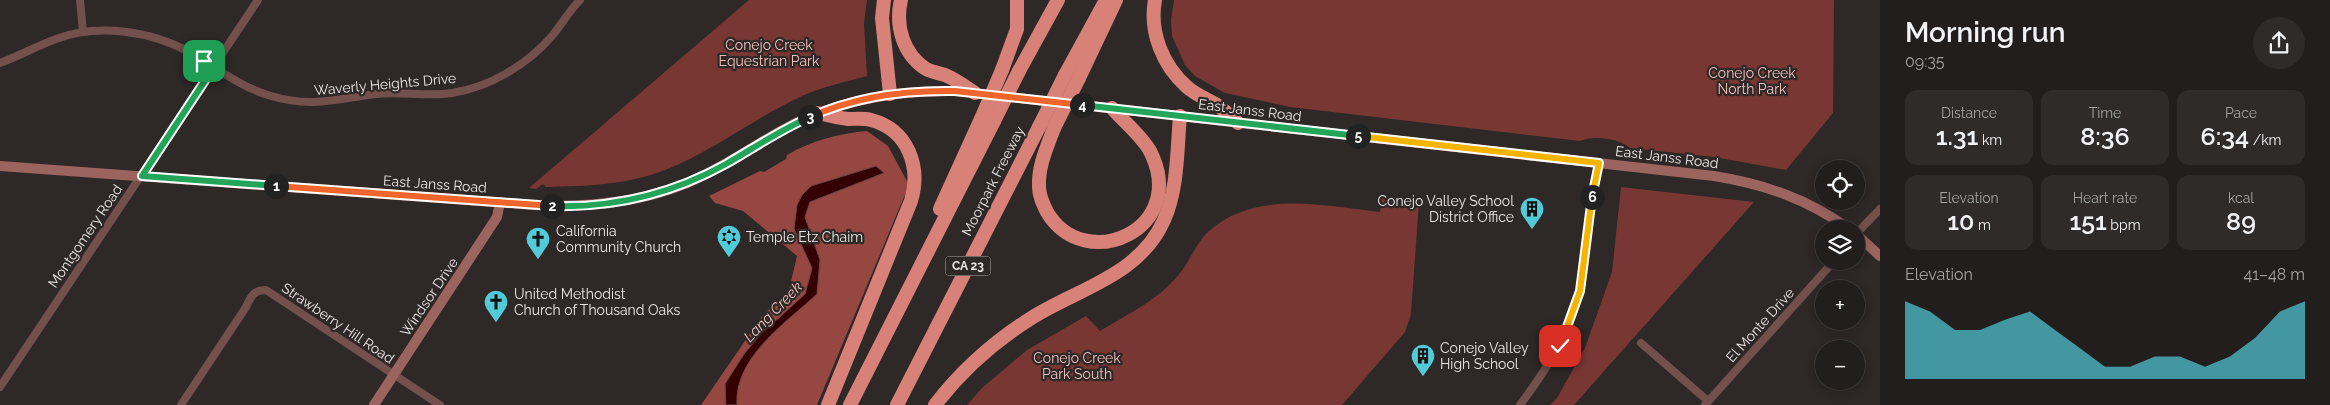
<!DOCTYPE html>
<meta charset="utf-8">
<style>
:root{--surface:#221e1d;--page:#2e2b2a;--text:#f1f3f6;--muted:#a2a2a4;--line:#3f3c3b;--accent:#52cbd9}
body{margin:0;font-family:Raleway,sans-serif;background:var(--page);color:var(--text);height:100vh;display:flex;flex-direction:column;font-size:19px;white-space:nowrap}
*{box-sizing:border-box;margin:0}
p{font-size:16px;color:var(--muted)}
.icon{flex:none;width:28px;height:28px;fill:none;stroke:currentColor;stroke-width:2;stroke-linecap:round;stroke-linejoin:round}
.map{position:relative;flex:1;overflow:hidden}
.drawer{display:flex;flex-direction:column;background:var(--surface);width:450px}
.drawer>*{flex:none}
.controls{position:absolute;left:1815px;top:160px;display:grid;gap:10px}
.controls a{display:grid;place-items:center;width:50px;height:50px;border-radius:50%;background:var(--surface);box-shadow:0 2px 12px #0003,0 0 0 1px var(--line);font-size:25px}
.pin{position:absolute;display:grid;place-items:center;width:42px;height:42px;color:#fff;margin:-21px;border-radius:10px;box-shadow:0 2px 8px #0006}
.km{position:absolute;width:25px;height:25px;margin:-12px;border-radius:50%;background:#222;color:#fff;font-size:14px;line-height:25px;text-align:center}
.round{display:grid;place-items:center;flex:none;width:52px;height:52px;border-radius:26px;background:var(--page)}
.head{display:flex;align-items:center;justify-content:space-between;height:85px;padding:0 25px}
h1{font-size:28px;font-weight:600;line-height:38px}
.figures{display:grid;grid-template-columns:repeat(3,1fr);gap:8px;height:85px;padding:5px 25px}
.figures div{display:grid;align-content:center;border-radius:12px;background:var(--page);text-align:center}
.figures b{font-size:25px;font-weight:600}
.figures small{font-size:14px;font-weight:400}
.figures p{font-size:14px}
.chart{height:140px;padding:10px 25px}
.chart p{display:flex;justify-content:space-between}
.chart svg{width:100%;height:90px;margin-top:5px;fill:var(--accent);opacity:.7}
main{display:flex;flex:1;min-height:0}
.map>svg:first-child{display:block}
.green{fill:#783733}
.forest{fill:#974742}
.water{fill:#350002;stroke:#6b4546}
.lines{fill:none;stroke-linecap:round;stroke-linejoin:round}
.street{stroke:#73504c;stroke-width:8}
.secondary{stroke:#9c645f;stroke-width:10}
.highway{stroke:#d88179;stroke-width:14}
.highway-bridge{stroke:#d88179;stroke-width:14}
.split-1-casing{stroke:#fff;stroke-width:10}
.split-2-casing{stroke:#fff;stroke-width:10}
.split-3-casing{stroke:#fff;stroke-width:10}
.split-4-casing{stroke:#fff;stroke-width:10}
.split-5-casing{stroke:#fff;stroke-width:10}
.split-6-casing{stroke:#fff;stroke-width:10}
.split-7-casing{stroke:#fff;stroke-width:10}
.split-1{stroke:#22a559;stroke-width:6}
.split-2{stroke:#f0652b;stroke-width:6}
.split-3{stroke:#22a559;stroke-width:6}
.split-4{stroke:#f0652b;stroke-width:6}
.split-5{stroke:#22a559;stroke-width:6}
.split-6{stroke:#f5b400;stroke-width:6}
.split-7{stroke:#f5b400;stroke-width:6}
.labels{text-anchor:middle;stroke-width:4.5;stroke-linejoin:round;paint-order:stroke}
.shield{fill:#2e2827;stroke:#b2adac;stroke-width:1}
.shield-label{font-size:12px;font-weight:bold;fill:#eae6e5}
.park-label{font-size:14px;fill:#f2c2bd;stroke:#2e2827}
.street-label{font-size:14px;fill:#eae6e5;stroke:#2e2827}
.poi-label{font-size:14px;fill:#eae6e5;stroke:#2e2827;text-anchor:start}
.water-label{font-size:15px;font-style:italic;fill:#f3c4be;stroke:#2e2827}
</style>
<main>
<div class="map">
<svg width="1880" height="405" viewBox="0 0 1880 405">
<rect width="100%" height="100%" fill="#2e2827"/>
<g class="green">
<path d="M749 0H867L864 23 867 76C845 82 822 87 802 96 754 118 714 151 665 170 627 185 586 186 546 187L543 184 536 189 529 188Z"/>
<path d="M1174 0H1834L1833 113 1786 170 1714 157 1630 148C1619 138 1593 135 1580 141L1290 107 1225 93 1195 76 1185 65 1172 36 1171 20Z"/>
<path d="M1621 187 1754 202 1574 405H1550L1557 398 1585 348 1612 272Z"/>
<path d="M1382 197 1419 202 1411 314 1405 332 1342 405H967L982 388 1027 350 1086 316 1100 331C1128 314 1160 299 1180 273 1190 261 1196 243 1208 232 1255 189 1323 206 1380 212Z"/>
</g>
<path class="forest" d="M867 131 888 146 909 185 817 405H701L762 316 789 290 797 256 743 211 715 203 709 196 760 171 764 172 786 159 787 155C810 141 841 133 867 131Z"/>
<path class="water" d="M876 166 884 173 810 202 805 217 820 260 817 294C786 323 734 357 737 405H726L725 384 744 354 761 334 805 294 812 268 794 229 797 205 802 195 811 186Z"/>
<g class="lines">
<g class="street">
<path d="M80 0 83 32"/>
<path d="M0 63C19 56 37 46 56 39 98 23 152 31 191 53 217 68 242 88 271 96 311 108 337 99 376 94 401 91 427 97 452 93 490 87 527 65 552 36 562 24 569 11 580 0"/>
<path d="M1856 234 1880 209"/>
<path d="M1641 343 1708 401"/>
<path d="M0 387 258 0"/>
<path d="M181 405 246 307C251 296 254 290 266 290L440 405"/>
<path d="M1520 405C1546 370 1570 334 1580 291 1590 249 1588 205 1599 163"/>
<path d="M1705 405 1834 261"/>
</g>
<g class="secondary">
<path d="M0 166 534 205C587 208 638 203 687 183 719 170 747 150 777 133 832 101 891 90 955 91L1714 176C1764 184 1808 199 1849 229"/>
<path d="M1856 234 1880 256"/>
<path d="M374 405 497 217 500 202"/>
</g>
<g class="highway">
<path d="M884 0 882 18 890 94"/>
<path d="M901 0C895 26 903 54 926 69 932 72 939 73 945 75 955 79 966 87 975 93"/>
<path d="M1155 0C1149 32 1163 66 1187 87 1196 95 1207 99 1217 105 1224 110 1231 117 1238 123"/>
<path d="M1002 70 1017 29V0"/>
<path d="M1019 71 1058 0"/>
<path d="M1065 75 1106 0"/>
<path d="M1079 78 1116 0"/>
<path d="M817 113C827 115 838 118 848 119 856 119 864 118 871 120 909 130 921 168 911 201L828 405"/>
<path d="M1054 128C1047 147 1038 166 1039 187 1039 196 1043 204 1047 212 1085 276 1190 229 1150 151 1141 135 1124 122 1112 108"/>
<path d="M940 209 981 119"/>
<path d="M850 405 994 121"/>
<path d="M897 405 1039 127"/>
<path d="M935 405C962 370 996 340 1033 317 1080 288 1140 275 1164 220 1178 189 1177 150 1180 116"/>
</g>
<g class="highway-bridge">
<path d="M981 119 1002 70"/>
<path d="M994 121 1019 71"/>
<path d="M1039 127 1065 75"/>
<path d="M1054 128 1079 78"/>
</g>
</g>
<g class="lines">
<defs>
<path id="split-1" d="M204 61 214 67 142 176 276 186"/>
<path id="split-2" d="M276 186 552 206"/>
<path id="split-3" d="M552 206C614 208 672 194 726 164 754 148 780 130 810 117"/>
<path id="split-4" d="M810 117C856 96 904 90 955 91L1082 105"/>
<path id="split-5" d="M1082 105 1358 136"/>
<path id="split-6" d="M1358 136 1599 163 1592 197"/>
<path id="split-7" d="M1560 346 1580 291 1592 197"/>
</defs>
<use href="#split-1" class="split-1-casing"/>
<use href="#split-2" class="split-2-casing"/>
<use href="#split-3" class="split-3-casing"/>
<use href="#split-4" class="split-4-casing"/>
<use href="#split-5" class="split-5-casing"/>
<use href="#split-6" class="split-6-casing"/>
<use href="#split-7" class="split-7-casing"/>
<use href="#split-1" class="split-1"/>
<use href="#split-2" class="split-2"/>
<use href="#split-3" class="split-3"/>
<use href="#split-4" class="split-4"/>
<use href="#split-5" class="split-5"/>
<use href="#split-6" class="split-6"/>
<use href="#split-7" class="split-7"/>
</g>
<defs>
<symbol id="building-pin" viewBox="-11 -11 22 30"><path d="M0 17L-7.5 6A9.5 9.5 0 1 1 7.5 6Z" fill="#52cbd9" stroke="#2e2827"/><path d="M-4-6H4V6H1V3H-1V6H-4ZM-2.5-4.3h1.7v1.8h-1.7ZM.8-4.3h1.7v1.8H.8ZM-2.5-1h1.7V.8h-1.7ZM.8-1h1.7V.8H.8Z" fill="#111"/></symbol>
<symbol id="synagogue-pin" viewBox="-11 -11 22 30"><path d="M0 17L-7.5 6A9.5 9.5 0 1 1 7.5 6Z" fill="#52cbd9" stroke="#2e2827"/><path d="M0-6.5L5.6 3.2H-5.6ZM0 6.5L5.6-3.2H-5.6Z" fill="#111"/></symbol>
<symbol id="church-pin" viewBox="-11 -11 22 30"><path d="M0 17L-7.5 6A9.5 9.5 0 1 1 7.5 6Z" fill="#52cbd9" stroke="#2e2827"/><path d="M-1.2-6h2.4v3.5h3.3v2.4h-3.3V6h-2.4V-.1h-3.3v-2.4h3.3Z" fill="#111"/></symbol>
</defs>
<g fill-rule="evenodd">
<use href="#building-pin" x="1518" y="195" width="28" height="38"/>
<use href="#synagogue-pin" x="715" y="223" width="28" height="38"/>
<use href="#church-pin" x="524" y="225" width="28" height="38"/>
<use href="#church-pin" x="482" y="288" width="28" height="38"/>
<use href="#building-pin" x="1409" y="342" width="28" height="38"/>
</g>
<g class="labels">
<rect class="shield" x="945.5" y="256.5" width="45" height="19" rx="4"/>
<g class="shield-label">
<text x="968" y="270">CA 23</text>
</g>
<g class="park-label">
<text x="769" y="50">Conejo Creek<tspan x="769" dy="16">Equestrian Park</tspan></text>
<text x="1752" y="78">Conejo Creek<tspan x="1752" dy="16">North Park</tspan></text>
<text x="1077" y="363">Conejo Creek<tspan x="1077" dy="16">Park South</tspan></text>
</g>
<g class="street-label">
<text transform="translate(385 84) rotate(-5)" y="5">Waverly Heights Drive</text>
<text transform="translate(1250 110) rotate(7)" y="5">East Janss Road</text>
<text transform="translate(1667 157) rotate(7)" y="5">East Janss Road</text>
<text transform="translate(993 181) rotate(-63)" y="5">Moorpark Freeway</text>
<text transform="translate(435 184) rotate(4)" y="5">East Janss Road</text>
<text transform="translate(85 236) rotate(-56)" y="5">Montgomery Road</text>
<text transform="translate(429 297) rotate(-56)" y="5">Windsor Drive</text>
<text transform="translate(338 323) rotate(34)" y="5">Strawberry Hill Road</text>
<text transform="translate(1760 325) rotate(-48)" y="5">El Monte Drive</text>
</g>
<g class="poi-label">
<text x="1514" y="206" text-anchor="end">Conejo Valley School<tspan x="1514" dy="16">District Office</tspan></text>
<text x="556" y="236">California<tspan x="556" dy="16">Community Church</tspan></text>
<text x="746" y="242">Temple Etz Chaim</text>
<text x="514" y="299">United Methodist<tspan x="514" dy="16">Church of Thousand Oaks</tspan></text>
<text x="1440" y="353">Conejo Valley<tspan x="1440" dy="16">High School</tspan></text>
</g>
<g class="water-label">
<text transform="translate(773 312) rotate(-46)" y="5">Lang Creek</text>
</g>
</g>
</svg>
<div class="controls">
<a><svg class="icon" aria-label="locate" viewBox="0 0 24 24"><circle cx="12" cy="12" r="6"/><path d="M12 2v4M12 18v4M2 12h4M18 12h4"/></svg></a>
<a><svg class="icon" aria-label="layers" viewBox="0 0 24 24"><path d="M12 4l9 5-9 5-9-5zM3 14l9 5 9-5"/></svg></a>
<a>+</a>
<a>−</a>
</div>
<div class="pin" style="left:204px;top:61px;background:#1e9e55"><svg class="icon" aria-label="arrive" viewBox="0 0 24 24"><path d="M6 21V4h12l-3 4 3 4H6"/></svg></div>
<div class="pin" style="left:1560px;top:346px;background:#d93025"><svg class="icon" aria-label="check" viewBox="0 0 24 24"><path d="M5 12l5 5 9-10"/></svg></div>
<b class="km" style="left:276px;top:186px">1</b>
<b class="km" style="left:552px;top:206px">2</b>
<b class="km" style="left:810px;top:117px">3</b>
<b class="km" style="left:1082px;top:105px">4</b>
<b class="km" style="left:1358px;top:136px">5</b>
<b class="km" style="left:1592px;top:197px">6</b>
</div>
<section class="drawer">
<div class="head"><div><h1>Morning run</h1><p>09:35</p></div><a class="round"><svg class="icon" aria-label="share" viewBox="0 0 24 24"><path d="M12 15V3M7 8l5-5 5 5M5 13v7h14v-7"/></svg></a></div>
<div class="figures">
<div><p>Distance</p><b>1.31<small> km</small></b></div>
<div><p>Time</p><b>8:36</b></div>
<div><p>Pace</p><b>6:34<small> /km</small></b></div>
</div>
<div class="figures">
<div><p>Elevation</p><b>10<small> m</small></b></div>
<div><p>Heart rate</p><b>151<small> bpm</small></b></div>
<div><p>kcal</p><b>89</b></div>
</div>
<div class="chart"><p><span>Elevation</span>41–48 m</p>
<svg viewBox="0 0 160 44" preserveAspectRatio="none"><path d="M0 44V6L10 11L20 20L30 20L40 15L50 11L60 20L70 29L80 38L90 38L100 33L110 33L120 38L130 33L140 24L150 11L160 6V44z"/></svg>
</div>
</section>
</main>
